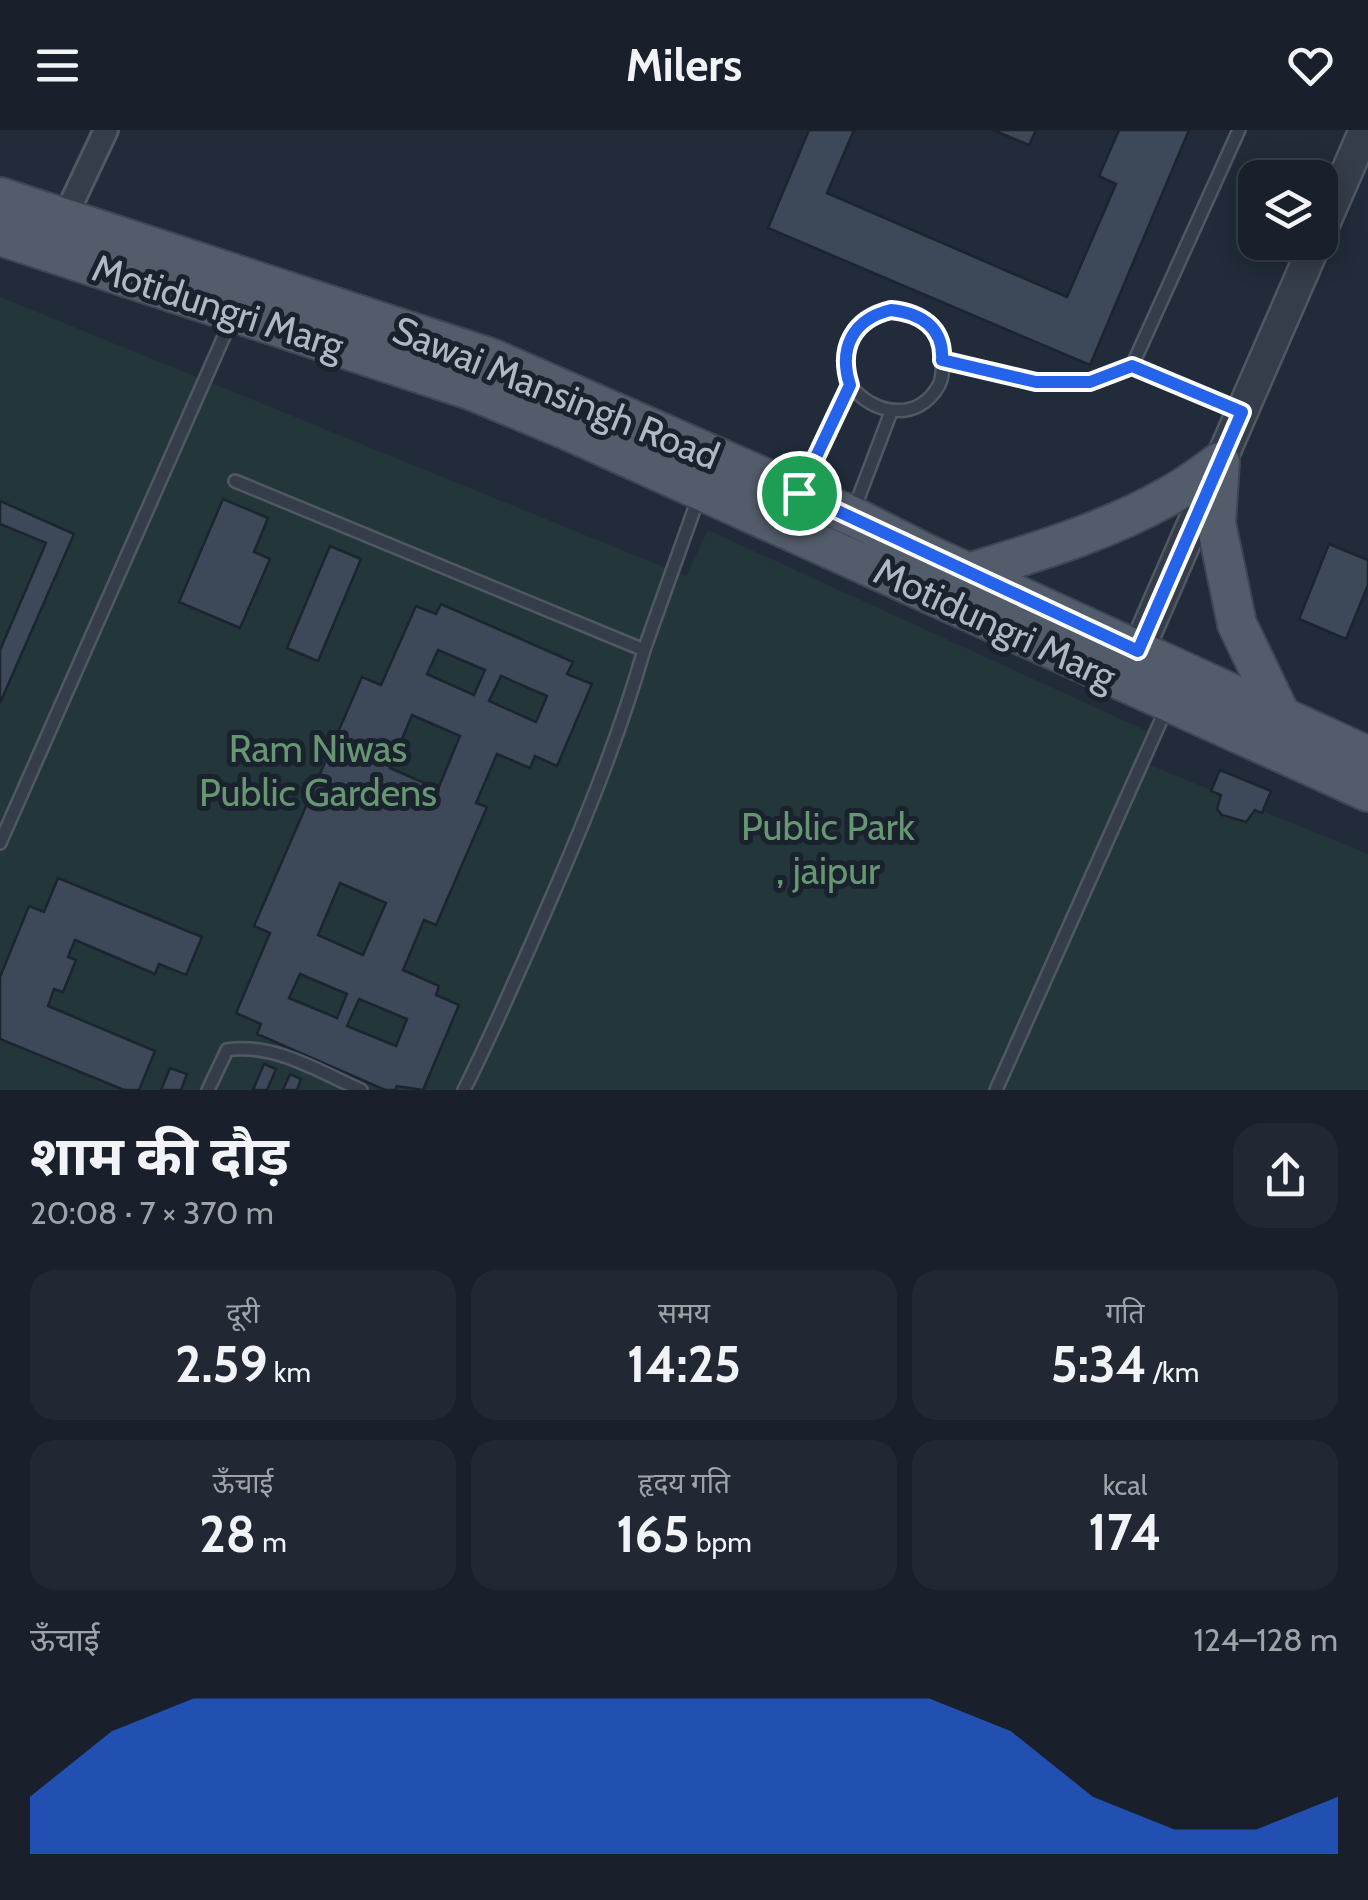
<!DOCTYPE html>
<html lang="hi">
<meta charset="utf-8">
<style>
:root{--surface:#19202b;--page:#222833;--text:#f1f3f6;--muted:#9fa3a9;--line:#373e47;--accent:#2563eb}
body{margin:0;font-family:Cabin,"Noto Sans Devanagari",sans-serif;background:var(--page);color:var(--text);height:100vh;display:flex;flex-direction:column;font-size:38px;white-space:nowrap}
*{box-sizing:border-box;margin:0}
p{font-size:32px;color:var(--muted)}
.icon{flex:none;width:55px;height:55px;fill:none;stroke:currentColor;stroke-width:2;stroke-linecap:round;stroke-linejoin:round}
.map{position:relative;height:960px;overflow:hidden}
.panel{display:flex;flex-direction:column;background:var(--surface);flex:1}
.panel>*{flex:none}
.controls{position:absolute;left:1238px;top:30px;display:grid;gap:20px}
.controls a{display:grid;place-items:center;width:100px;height:100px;border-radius:20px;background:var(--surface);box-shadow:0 5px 25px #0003,0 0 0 2px var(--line);font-size:50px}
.pin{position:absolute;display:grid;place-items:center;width:85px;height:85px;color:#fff;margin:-42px;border:5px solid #fff;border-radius:50%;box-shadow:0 2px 10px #0007}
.round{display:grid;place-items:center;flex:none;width:105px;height:105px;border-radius:30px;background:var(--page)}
.head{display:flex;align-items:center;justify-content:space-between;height:170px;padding:0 30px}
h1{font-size:55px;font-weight:700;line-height:75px}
.metrics{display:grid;grid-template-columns:repeat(3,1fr);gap:15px;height:170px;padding:10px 30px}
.metrics div{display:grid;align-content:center;border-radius:25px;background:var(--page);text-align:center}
.metrics b{font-size:50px;font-weight:700}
.metrics small{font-size:28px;font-weight:400}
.metrics p{font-size:28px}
.chart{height:280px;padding:20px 30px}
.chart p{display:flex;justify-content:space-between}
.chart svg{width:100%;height:180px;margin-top:10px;fill:var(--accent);opacity:.7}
header{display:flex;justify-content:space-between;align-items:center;height:130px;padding:0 30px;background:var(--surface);font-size:45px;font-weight:700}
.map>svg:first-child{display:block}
.green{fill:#23373a}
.building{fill:#3d4959;stroke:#1c2430;stroke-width:2.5;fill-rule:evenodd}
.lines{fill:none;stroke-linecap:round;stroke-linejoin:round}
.service-casing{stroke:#505864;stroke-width:16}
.minor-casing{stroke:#505864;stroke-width:28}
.tertiary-casing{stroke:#505864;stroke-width:35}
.primary-casing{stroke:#3e4653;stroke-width:42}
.service{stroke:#353d4a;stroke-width:11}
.minor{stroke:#353d4a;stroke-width:22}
.tertiary{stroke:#353d4a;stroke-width:30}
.primary{stroke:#535c6a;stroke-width:38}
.route-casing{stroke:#fff;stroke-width:20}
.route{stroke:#2563eb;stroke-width:12}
.labels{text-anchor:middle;stroke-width:10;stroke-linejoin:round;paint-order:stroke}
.street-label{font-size:38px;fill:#b0b8c6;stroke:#1a222e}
.park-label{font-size:38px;fill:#679772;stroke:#1a222e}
</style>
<header><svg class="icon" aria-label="menu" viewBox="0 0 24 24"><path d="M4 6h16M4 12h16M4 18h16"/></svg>Milers<svg class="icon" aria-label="heart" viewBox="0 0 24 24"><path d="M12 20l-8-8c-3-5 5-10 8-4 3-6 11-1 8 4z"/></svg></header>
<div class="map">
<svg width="1368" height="960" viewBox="0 0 1368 960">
<rect width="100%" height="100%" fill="#212b39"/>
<path class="green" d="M0 167 686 446 708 400 1147 601 1135 629 1368 724V960H0Z"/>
<g class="building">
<path d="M809 0H854L827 63 1067 167 1116 54 1099 46 1119 0H1189L1090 235 768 98Z"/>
<path d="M993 0H1036L1029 15Z"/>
<path d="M223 369 268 388 254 422 270 429 240 498 179 472Z"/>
<path d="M0 371 74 404 0 573V520L46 413 0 394Z"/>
<path d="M1329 414 1368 430V455L1346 509 1299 489Z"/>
<path d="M330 416 361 429 318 531 287 518Z"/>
<path d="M441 474 573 532 567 544 592 554 557 636 535 626 530 638 497 624 476 673 487 677 436 795 424 790 403 840 439 856 436 865 459 875 423 960 397 956 395 960H385L257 904 261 894 236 883 270 803 254 796 362 547 381 555 416 476 436 484ZM438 520 485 540 474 565 427 544ZM501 546 547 566 536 592 489 571ZM412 585 460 606 438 659 390 638ZM340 753 386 773 363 825 318 805ZM300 844 347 864 337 888 289 868ZM359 869 407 889 396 916 347 896Z"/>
<path d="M1220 640 1271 661 1262 683 1255 680 1246 692 1222 685 1217 679 1221 665 1211 661Z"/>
<path d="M58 748 202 807 186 845 159 834 155 844 75 810 68 827 76 830 63 862 54 859 48 876 155 921 139 960H124L0 909V847L29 776 44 782Z"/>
<path d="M264 934 276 939 267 960H253Z"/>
<path d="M170 938 187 944 181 960H161Z"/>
<path d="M290 944 301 949 297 960H283Z"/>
</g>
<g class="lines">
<defs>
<g id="service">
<path d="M942 230 1036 251 1090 252 1132 236 1239 0"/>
<path d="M1132 236 1239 281"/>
<path d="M235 351 644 520 699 366"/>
<path d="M801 359 850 255C821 168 945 158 942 225 942 236 944 245 939 255 918 293 873 285 850 255"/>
<path d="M853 382 891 282"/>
<path d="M0 713 233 186"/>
<path d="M208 960 227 920C273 912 320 942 361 960"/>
<path d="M464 960C495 898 522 835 550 771 586 688 619 607 644 520"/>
<path d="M996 960 1167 577"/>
</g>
<path id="minor" d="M64 89 106 0"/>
<g id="tertiary">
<path d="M1320 103 1365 0"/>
<path d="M1129 541 1316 112"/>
</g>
<g id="primary">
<path d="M0 67 491 228 852 386 925 423 1368 626"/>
<path d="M0 106 473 261 569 301 1368 662"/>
<path d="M1220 332 1216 393 1237 494 1281 586"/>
<path d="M968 443C1036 422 1105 402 1167 367 1186 357 1203 344 1220 332"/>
</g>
</defs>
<use href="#service" class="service-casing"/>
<use href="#minor" class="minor-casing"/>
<use href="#tertiary" class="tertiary-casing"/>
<use href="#primary" class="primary-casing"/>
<use href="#service" class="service"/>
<use href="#minor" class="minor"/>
<use href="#tertiary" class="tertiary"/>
<use href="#primary" class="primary"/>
</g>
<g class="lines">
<defs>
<path id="route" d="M891 180C921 183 944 198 942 230L1036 252H1090L1132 236 1242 282 1138 521 799 363 850 255C838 218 853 189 891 180Z"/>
</defs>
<use href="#route" class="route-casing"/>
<use href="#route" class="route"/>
</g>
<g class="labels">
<g class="street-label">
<text transform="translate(218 177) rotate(18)" y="13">Motidungri Marg</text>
<text transform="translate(556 263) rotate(22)" y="13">Sawai Mansingh Road</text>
<text transform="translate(995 494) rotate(25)" y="13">Motidungri Marg</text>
</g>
<g class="park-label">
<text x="318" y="632">Ram Niwas<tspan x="318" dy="44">Public Gardens</tspan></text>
<text x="828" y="710">Public Park<tspan x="828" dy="44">, jaipur</tspan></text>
</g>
</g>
</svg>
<div class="controls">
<a><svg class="icon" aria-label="layers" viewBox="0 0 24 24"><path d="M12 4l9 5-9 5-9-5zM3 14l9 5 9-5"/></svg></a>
</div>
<div class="pin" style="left:799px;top:363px;background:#1e9e55"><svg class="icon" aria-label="arrive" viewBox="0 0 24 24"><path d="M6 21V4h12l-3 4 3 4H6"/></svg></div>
</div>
<section class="panel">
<div class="head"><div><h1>शाम की दौड़</h1><p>20:08 · 7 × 370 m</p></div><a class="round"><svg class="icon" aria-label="share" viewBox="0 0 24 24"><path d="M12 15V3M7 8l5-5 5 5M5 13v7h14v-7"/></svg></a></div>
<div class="metrics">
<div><p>दूरी</p><b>2.59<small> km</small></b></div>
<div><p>समय</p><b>14:25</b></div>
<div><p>गति</p><b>5:34<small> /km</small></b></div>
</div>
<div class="metrics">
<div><p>ऊँचाई</p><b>28<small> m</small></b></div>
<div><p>हृदय गति</p><b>165<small> bpm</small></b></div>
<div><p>kcal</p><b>174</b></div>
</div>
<div class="chart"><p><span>ऊँचाई</span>124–128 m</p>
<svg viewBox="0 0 160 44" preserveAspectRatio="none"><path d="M0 44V30L10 14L20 6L30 6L40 6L50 6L60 6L70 6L80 6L90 6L100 6L110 6L120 14L130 30L140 38L150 38L160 30V44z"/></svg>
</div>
</section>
